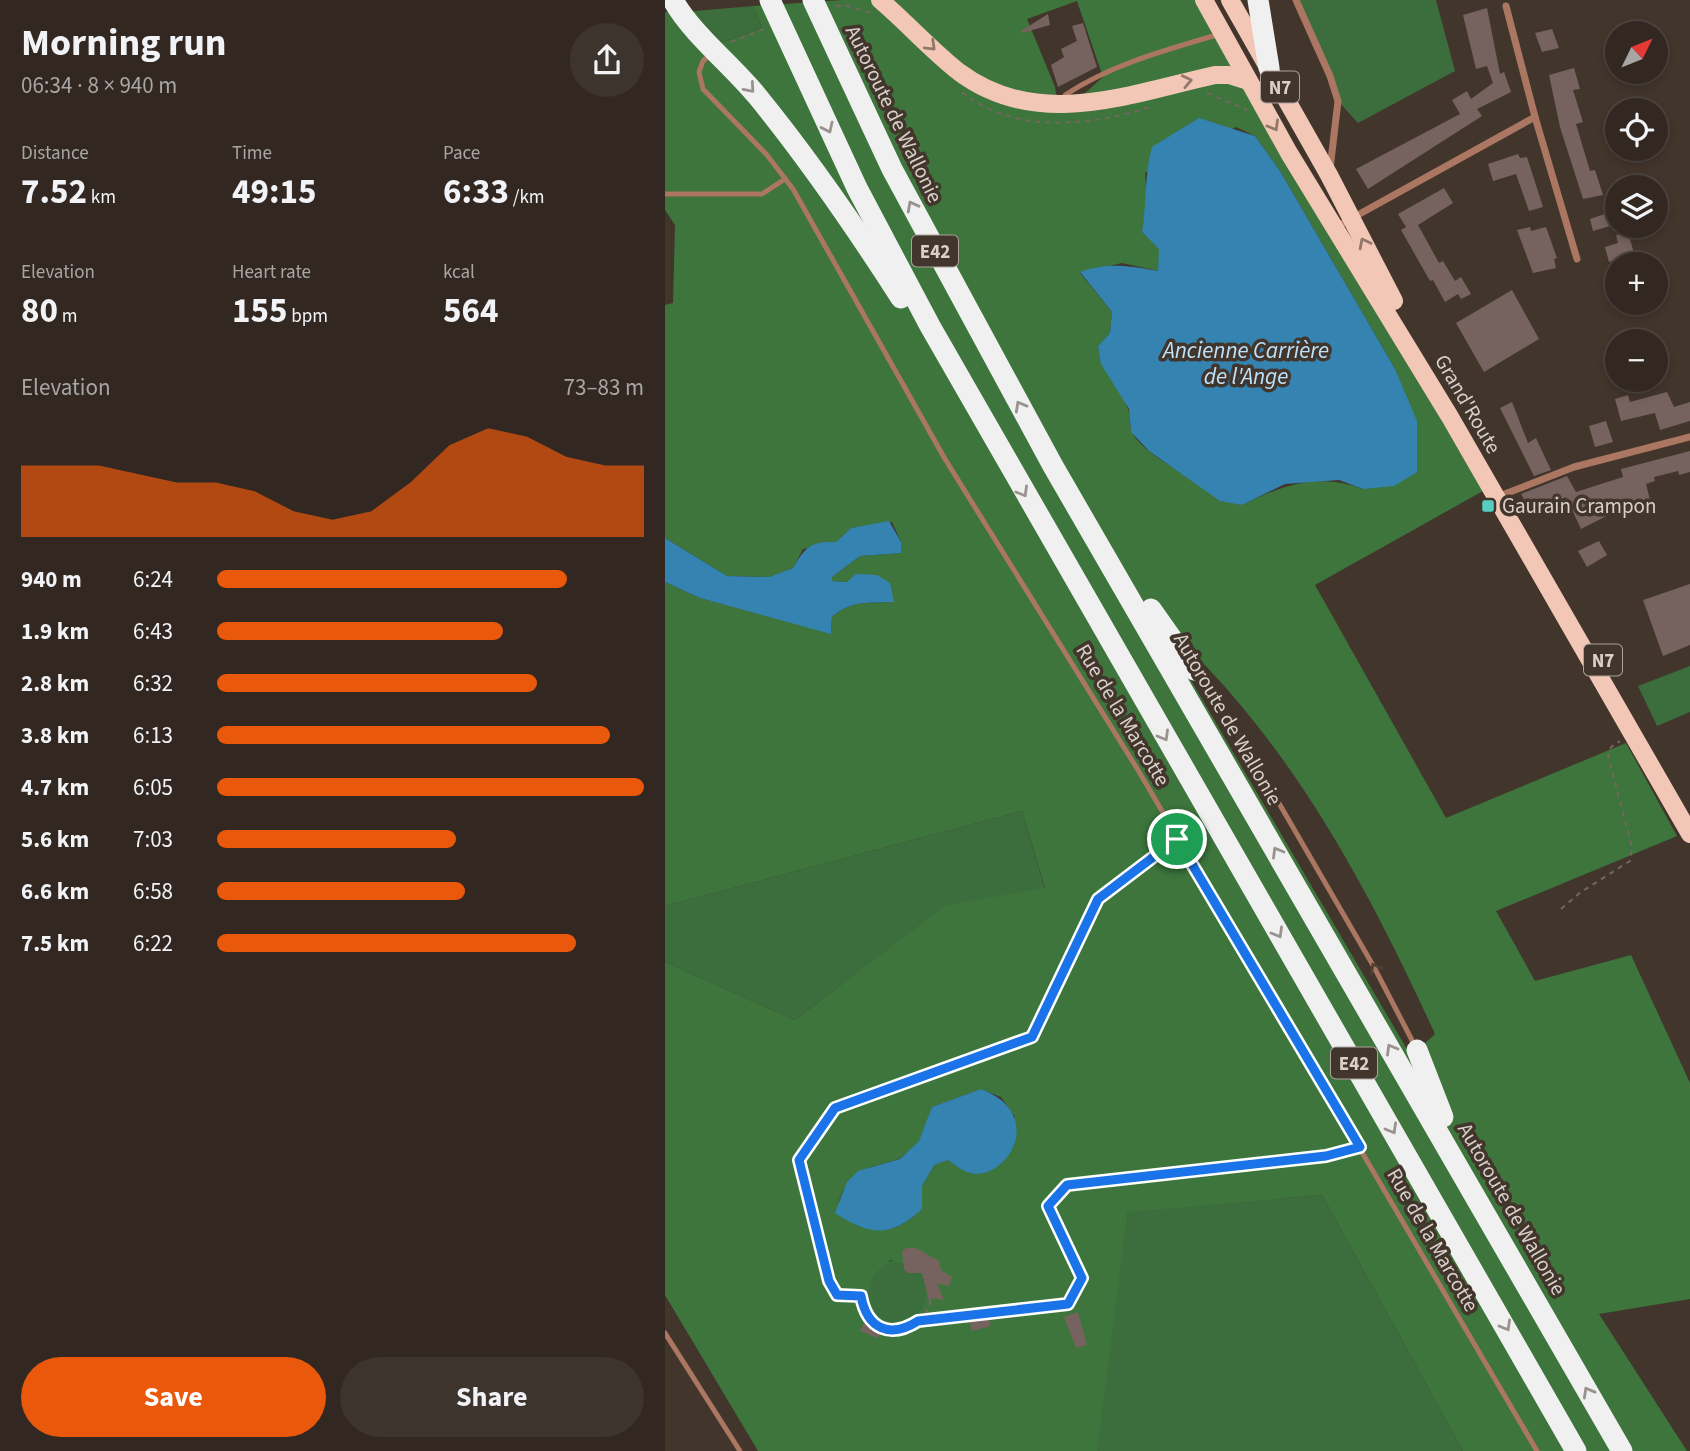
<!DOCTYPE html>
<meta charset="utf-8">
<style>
:root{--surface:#322821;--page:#3d342e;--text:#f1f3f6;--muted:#a8a6a5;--line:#4d443f;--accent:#ea580c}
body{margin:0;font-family:"Source Sans 3",sans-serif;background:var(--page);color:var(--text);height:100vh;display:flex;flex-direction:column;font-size:26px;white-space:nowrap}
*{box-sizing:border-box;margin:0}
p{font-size:23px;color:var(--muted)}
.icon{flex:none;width:38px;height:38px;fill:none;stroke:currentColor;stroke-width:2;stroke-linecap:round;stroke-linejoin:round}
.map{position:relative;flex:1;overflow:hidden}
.side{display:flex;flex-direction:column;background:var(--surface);width:665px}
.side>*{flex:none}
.needle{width:46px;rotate:47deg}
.buttons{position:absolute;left:940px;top:21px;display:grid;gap:14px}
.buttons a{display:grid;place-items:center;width:63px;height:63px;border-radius:50%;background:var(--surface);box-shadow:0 4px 10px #0003,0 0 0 2px var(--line);font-size:35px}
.pin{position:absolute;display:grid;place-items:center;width:60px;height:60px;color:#fff;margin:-30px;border:4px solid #fff;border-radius:50%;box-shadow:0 2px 7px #0007}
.round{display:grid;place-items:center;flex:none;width:74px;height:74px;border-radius:37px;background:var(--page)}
.headline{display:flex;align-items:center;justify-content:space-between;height:119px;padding:0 21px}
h1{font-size:38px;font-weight:700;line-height:52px}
.figures{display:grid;grid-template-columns:repeat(3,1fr);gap:10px;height:119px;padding:7px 21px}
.figures div{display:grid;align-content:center}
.figures b{font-size:35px;font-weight:700}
.figures small{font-size:19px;font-weight:400}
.figures p{font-size:19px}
.chart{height:196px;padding:14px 21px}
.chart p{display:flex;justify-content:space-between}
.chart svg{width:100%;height:126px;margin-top:7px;fill:var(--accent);opacity:.7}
.button{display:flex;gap:14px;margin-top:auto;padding:14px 21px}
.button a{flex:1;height:80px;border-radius:42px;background:var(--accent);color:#fff;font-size:28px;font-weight:700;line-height:80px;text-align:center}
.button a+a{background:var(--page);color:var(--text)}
ul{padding:0 21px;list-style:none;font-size:23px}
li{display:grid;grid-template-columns:112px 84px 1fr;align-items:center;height:52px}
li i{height:18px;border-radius:9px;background:var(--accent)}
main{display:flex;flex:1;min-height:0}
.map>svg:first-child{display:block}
.green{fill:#3c6d3c;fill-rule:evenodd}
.forest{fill:#3d753d;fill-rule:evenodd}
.water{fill:#3483b1}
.building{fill:#766360}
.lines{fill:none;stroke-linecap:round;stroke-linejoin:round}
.path{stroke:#73675f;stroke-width:2;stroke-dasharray:5 5;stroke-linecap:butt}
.lane{stroke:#ab7762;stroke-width:5}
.street{stroke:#ab7762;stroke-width:7}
.primary{stroke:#f3c7b6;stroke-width:18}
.highway{stroke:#f0f0f0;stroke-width:21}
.oneway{stroke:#92776a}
.oneway2{stroke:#99928e}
.oneway3{stroke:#523f34}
.route-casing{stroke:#fff;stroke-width:14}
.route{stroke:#1a73e8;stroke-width:9}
.poi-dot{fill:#55cec4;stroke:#42352c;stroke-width:2.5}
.labels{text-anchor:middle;stroke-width:7;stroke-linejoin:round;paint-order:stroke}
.shield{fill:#42352c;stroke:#aca29b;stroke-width:2}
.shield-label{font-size:19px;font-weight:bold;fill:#d9d0ca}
.street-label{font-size:21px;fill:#d9d0ca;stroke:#42352c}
.poi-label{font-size:21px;fill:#d9d0ca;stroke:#42352c;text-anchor:start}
.water-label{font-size:23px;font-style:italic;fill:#bce2fc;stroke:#42352c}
</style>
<main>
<section class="side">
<div class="headline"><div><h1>Morning run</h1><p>06:34 · 8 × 940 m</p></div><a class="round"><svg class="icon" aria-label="share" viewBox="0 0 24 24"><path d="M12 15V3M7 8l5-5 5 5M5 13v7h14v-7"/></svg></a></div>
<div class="figures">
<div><p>Distance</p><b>7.52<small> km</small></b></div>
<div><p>Time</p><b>49:15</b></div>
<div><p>Pace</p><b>6:33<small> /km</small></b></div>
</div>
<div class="figures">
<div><p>Elevation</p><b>80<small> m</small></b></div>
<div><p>Heart rate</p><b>155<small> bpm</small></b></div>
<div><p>kcal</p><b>564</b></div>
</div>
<div class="chart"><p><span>Elevation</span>73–83 m</p>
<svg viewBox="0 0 160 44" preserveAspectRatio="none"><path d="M0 44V19L10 19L20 19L30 22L40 25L50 25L60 28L70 35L80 38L90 35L100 25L110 12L120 6L130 9L140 16L150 19L160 19V44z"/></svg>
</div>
<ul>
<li><b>940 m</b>6:24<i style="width:82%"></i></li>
<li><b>1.9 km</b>6:43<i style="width:67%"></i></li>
<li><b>2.8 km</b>6:32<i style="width:75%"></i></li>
<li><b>3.8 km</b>6:13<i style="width:92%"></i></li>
<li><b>4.7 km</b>6:05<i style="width:100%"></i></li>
<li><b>5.6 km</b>7:03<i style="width:56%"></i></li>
<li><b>6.6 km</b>6:58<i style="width:58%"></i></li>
<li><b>7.5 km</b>6:22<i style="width:84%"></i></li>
</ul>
<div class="button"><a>Save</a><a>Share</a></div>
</section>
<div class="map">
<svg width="1025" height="1451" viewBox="0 0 1025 1451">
<rect width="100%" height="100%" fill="#42352c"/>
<g class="green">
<path d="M631 0H771L790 71 693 123 673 101Z"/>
<path d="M88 6 97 28 56 43 30 11Z"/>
<path d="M1025 666V712L992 726 973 686Z"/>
<path d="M357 811 380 889 282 906 336 1097 316 1089 267 1107 254 1141 235 1159 193 1171 182 1182 170 1213C205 1236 226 1238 257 1209V1186L269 1165 283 1160 304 1173 325 1172 343 1157 353 1138 350 1117 404 1156C414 1221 431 1305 410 1367L439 1390 463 1211 657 1195 798 1451H337L340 1416 167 1352 79 1247 26 1131 190 1086 218 1023 184 979 130 1020 0 962V906ZM250 1239 378 1341 282 1267 276 1274 279 1300 262 1301 265 1288 260 1287 264 1281 259 1273 251 1270 242 1273 239 1264 232 1259 223 1262Z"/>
</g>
<path class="forest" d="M177 0H530L818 491 650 585 781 818 961 743 1012 836 831 911 870 981 966 955 1025 1083V1299L934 1314 1022 1451H798L657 1195 463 1212 432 1451H93L0 1295V962L130 1020 281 905 380 888 357 811 0 906V582L35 598 166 633 167 617C185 600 205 603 228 602L183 582 167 581V577L195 556 235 553 236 542 227 522 186 528 171 542 138 549 128 568 104 577 62 576 0 538V305L8 303 10 225 0 210V12L30 11 56 43 97 28 88 6ZM412 1 438 77 410 102 392 101 390 87 362 19ZM571 127 590 136 615 171 730 369 698 489C653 472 618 485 577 505 553 492 475 456 466 430 464 424 466 415 463 409 455 386 438 371 433 346L445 333 447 312 415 273 457 263 493 271 495 249 477 232 482 202 480 173ZM539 664C641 771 709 901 770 1034L746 1056 523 675ZM316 1089 336 1097 350 1117 304 1173 283 1160 269 1165 257 1186V1209C232 1232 223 1233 190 1226L172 1200C198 1151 225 1175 253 1142 260 1133 263 1118 267 1107ZM226 1260 239 1264 242 1273 251 1270 259 1273C264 1296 263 1306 243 1325 236 1324 227 1324 221 1321 192 1304 202 1275 226 1260Z"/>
<g class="water">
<path d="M534 118 590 136 615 171 730 369 752 421V472L729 486 698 489 674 480 620 484 577 505 555 501 484 451 466 432 464 409 436 364 433 346 445 333 447 312 415 272C444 262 464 266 493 271L494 249 477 232C482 203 479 175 487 147Z"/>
<path d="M224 521 236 542V553L195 556 167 577V581L182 582 191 574 212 575 225 583 229 602C205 603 185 600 167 617L166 634 35 598 0 582V538L62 576 104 577 128 568C140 547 146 541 171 542L186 528Z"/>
<path d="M316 1089C385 1115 339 1186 302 1172 296 1170 289 1164 283 1160L269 1165 257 1186V1209C226 1238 205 1236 170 1213L182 1182 193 1171 235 1159 254 1141 267 1107Z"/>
</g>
<g class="building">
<path d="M822 8 835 74 839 72 846 92 812 109 817 116 703 189 691 169 795 114 787 100 802 91 806 99 828 83 822 66 811 69 798 15Z"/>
<path d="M383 14 385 25 357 33 356 31Z"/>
<path d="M418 23 432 67 393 87 386 65 399 57 396 49 412 41 407 26Z"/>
<path d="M887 29 894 48 877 52 870 33Z"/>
<path d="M909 68 915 89 908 90 918 122 911 124 925 171 930 170 938 195 918 199 895 127 884 75Z"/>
<path d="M853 154 855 158 862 157 878 207 864 211 851 174 828 181 823 164Z"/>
<path d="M779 188 788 203 753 225 774 263 778 261 790 281 796 277 806 294 796 299 793 294 780 302 768 280 765 281 736 230 741 227 733 214Z"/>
<path d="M952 210V224L928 231 925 219Z"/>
<path d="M865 227 866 231 881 227 892 258 889 259 891 268 868 273 852 230Z"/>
<path d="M963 233 969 253 944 262 940 247 953 243 951 235Z"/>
<path d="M847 290 874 339 819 372 791 323Z"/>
<path d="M1002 392 1009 407 1025 402V421L995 430 990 413 956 421 950 399 963 395 965 402Z"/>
<path d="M847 402 863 443 871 438 886 470 869 476 835 408Z"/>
<path d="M941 421 948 442 930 447 924 426Z"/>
<path d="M1025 451V472L1014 475 1013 471 989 477 990 481 981 484 986 504 972 508 971 501 916 529 901 497 867 513 856 494 902 476 911 492 958 477 956 469Z"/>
<path d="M934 541 942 555 922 567 913 551Z"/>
<path d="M1025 584V645L998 656 978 600Z"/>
<path d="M242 1248H251L274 1261 276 1270 287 1277 284 1286 272 1283 279 1300 268 1298 264 1301 257 1273H242L239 1269 237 1251Z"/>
<path d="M413 1312 422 1345 411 1348 399 1317Z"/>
<path d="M204 1314 221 1326 213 1338 195 1331Z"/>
<path d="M323 1315 326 1326 307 1331 304 1320Z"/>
</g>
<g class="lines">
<g class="path">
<path d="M171 6 179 5 206 13"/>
<path d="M66 42 99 29"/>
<path d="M297 92C351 136 428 125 489 106"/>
<path d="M542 93 582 110"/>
<path d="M896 909 916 892 965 861 967 847 943 756 946 747 955 741"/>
<path d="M266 1300C255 1343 204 1339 196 1296L172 1295 164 1281 134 1160 170 1108 367 1037 433 899 506 844"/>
<path d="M253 1321 403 1304 417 1278 383 1206 402 1185 661 1156 684 1150"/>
</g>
<g class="lane">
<path d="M45 55 38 61 34 72 38 89 102 155 128 189 280 459 473 770 872 1451"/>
<path d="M400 99V95C447 64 501 50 555 34"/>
<path d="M0 194H97L120 179"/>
<path d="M531 673 579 743 709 967 749 1044"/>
<path d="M0 1333 75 1451"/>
</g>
<g class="street">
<path d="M631 0 665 76 673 101 665 169"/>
<path d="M841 6 870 117"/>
<path d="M671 227 870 117 912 259"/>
<path d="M832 497 909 467 1025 437"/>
</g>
<g class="primary">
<path d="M215 0C242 23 266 50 294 72 373 131 464 94 550 75H564L583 81"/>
<path d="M539 0 624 153 785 417 1025 834"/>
<path d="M565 0 664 175 729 301"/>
</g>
<g class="highway">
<path d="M8 0C26 33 67 65 93 97 145 161 191 228 236 298"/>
<path d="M105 0 192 188 265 326 911 1451"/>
<path d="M148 0 227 169 388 466 957 1451"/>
<path d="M593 0 604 68"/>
<path d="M486 609 529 670"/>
<path d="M752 1050 778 1117"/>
</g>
</g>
<defs><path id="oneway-chevron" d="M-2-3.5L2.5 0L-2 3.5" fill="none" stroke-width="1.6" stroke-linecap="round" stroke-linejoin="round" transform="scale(1.75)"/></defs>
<g class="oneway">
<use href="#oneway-chevron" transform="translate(266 46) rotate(44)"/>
<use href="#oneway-chevron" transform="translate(522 81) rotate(-12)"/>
<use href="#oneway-chevron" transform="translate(609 126) rotate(60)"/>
<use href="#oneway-chevron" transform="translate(699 243) rotate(-117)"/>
</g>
<g class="oneway2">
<use href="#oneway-chevron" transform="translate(85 88) rotate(49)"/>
<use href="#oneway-chevron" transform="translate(163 128) rotate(65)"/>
<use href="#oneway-chevron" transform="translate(247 206) rotate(-118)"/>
<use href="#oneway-chevron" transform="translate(355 406) rotate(-119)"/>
<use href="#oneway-chevron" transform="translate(358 492) rotate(60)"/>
<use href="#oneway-chevron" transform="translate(499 736) rotate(60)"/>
<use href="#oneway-chevron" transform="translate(612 852) rotate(-120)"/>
<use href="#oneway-chevron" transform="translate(613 933) rotate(60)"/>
<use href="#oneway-chevron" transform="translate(726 1049) rotate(-120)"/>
<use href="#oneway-chevron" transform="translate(727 1129) rotate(60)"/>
<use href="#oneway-chevron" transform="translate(841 1326) rotate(60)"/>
<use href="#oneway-chevron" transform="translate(923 1392) rotate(-119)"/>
</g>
<use class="oneway3" href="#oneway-chevron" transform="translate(710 968) rotate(-119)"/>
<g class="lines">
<defs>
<path id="route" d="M512 839 695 1147 661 1156 402 1185 383 1206 417 1278 403 1304 253 1321C225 1339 202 1329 196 1296L172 1295 164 1281 134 1160 170 1108 367 1037 433 899Z"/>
</defs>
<use href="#route" class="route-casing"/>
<use href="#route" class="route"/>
</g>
<rect class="poi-dot" x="816" y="499" width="14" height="14" rx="3.5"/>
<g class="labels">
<g class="shield">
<rect x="596" y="71.5" width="38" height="31" rx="5"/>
<rect x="247" y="235.5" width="46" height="31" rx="5"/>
<rect x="919" y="644.5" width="38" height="31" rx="5"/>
<rect x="666" y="1047.5" width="46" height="31" rx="5"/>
</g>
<g class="shield-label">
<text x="615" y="94">N7</text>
<text x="270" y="258">E42</text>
<text x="938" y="667">N7</text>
<text x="689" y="1070">E42</text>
</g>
<g class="street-label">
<text transform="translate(229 114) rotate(64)" y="7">Autoroute de Wallonie</text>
<text transform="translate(803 404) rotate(60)" y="7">Grand'Route</text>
<text transform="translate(458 715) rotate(59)" y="7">Rue de la Marcotte</text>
<text transform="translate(563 719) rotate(60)" y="7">Autoroute de Wallonie</text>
<text transform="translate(847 1209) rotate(60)" y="7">Autoroute de Wallonie</text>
<text transform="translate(768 1240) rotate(60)" y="7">Rue de la Marcotte</text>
</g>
<g class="poi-label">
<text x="837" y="513">Gaurain Crampon</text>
</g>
<g class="water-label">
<text x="581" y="358">Ancienne Carrière<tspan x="581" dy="26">de l'Ange</tspan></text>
</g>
</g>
</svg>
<div class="buttons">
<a><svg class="needle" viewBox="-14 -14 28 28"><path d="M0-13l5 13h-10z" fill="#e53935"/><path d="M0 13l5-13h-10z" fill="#a8a6a5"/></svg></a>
<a><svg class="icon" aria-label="locate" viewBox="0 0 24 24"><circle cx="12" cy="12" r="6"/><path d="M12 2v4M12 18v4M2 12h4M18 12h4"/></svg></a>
<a><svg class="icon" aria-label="layers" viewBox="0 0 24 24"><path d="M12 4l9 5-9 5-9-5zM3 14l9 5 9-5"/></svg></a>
<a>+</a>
<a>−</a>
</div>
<div class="pin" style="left:512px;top:839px;background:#1e9e55"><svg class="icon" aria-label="arrive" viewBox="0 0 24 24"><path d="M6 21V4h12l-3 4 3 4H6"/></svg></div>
</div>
</main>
